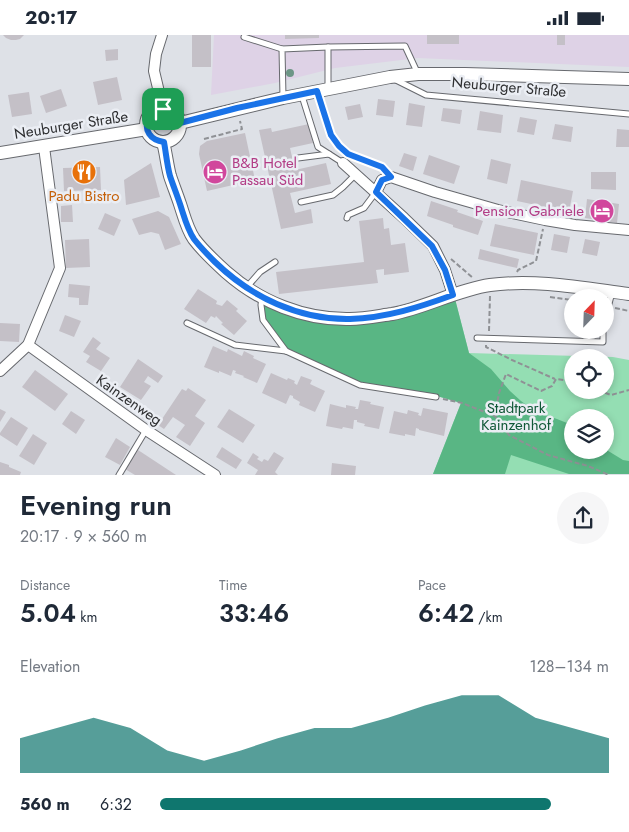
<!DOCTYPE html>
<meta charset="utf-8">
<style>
:root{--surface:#fff;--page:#f6f6f7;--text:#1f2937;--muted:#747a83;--accent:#0f766e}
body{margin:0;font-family:Jost,sans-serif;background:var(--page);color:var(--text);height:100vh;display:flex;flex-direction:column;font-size:19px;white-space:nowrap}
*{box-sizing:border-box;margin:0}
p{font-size:16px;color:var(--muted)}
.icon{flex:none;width:28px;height:28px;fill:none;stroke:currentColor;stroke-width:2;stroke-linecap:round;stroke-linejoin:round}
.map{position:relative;height:440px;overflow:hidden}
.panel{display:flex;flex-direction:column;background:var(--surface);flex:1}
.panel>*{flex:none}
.needle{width:32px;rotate:23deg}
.buttons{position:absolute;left:564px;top:254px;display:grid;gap:10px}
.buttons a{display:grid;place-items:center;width:50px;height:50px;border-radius:50%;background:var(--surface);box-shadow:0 2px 8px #0003;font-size:25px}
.pin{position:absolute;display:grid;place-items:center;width:42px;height:42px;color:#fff;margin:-21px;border-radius:10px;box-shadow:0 2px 8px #0006}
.round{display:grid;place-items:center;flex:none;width:52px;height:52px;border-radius:26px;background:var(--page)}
.summary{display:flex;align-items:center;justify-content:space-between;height:85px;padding:0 20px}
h1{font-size:28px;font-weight:600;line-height:38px}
.stats{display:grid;grid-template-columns:repeat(3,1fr);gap:8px;height:85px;padding:5px 20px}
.stats div{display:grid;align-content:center}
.stats b{font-size:25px;font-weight:600}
.stats small{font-size:14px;font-weight:400}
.stats p{font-size:14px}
.chart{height:140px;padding:10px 20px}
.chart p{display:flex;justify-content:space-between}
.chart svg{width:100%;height:90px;margin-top:5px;fill:var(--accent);opacity:.7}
ul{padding:0 20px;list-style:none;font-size:16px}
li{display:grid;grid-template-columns:80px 60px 1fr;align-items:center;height:38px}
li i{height:12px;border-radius:6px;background:var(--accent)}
.status{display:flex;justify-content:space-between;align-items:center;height:35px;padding:0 25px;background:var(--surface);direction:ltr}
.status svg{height:14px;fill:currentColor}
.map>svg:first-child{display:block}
.education{fill:#ded2e6}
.green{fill:#94deb3;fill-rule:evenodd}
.forest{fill:#59b684}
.building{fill:#c4c0c7}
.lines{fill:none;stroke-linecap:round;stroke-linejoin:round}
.service-casing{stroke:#67696e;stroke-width:7}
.minor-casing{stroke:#67696e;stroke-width:12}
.tertiary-casing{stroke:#67696e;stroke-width:14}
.path{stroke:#8f9195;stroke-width:2;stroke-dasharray:5 2.5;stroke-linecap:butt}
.service{stroke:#fff;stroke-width:5}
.minor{stroke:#fff;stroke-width:10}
.tertiary{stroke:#fff;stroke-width:12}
.tree{fill:#6d9686}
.route-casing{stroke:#fff;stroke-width:10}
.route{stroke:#1a73e8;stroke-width:6}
.labels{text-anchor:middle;stroke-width:5;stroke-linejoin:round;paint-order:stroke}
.street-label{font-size:15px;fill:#2e2f31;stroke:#ebeef4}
.hotel-label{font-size:15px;fill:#b23c85;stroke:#ebeef4;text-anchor:start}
.food-label{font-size:15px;fill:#c56008;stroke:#ebeef4}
.park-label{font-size:15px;fill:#105837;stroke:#ebeef4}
</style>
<div class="status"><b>20:17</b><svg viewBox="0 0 49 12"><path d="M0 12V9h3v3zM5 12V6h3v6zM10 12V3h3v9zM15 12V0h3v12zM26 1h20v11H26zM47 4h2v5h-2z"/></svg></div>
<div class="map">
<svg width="629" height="440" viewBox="0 0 629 440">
<rect width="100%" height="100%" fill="#dee1e7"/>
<path class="education" d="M214 0H629V32L418 23 335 33 275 48 211 60Z"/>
<path class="green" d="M454 260 469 318 613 322 629 325V439H433L461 368 437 361 351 284ZM572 322H605V355H572ZM572 382H605V415H572Z"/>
<path class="forest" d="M454 260 469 318 491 334 497 341 510 356 521 366 536 377 557 384 572 390V415L605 414 623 425 629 426V439H569L511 420 505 439H433L461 368 437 361 360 349 286 316 264 286 261 263 351 284Z"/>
<g class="building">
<path d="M3 0H24L20 4 16 5H11L6 3Z"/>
<rect x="192" y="0" width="19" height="32"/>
<path d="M285 0H319V3L285 4Z"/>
<rect x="427" y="0" width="32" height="9"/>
<rect x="557" y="0" width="8" height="10"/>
<path d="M118 14V25L106 26 105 15Z"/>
<path d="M117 42 122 65 98 70 93 47Z"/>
<path d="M61 54 67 71 46 78 40 61Z"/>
<path d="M29 57 32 79 12 82 8 60Z"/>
<path d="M378 64 395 66 393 82 376 80Z"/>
<path d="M409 68 425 71 422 92 406 90Z"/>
<path d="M360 69 363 82 348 85 345 72Z"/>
<path d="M443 73 462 75 460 89 441 86Z"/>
<path d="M480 76 503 80 501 98 477 95Z"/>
<path d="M520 82 537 85 534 100 517 97Z"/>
<path d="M309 89 313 108 290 113 295 135 326 128 331 149 290 158 295 178 311 174 313 188 281 194 259 95 271 93 272 97Z"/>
<path d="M555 89 573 92 571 107 552 104Z"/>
<path d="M617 94 629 95V112H616Z"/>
<path d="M245 98 255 145 207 156 199 119 200 111 207 106Z"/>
<path d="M404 118 417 122 413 136 399 131Z"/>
<path d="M429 120 460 131 454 149 423 139Z"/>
<path d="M491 124 511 129 507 149 487 144Z"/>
<path d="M151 128 160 162 126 170 124 145Z"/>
<path d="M100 132 101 155 64 156 63 133Z"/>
<path d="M591 137H616V155L591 154Z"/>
<path d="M521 145 573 156 569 177 517 166Z"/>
<path d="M587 164 619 169 617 188 585 183Z"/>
<path d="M431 166 458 175 457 177 483 186 478 200 453 192V190L427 181Z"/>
<path d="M72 170 73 187H61V171Z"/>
<path d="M158 176 169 182 181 209 165 215 159 199 151 197 139 200 132 184Z"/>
<path d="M105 178 121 185 114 201 98 194Z"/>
<path d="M383 183 384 194 389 193 391 210 405 208 409 237 384 240V234L376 235 378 248 279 259 276 237 364 227 359 186Z"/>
<path d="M495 189 538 198 534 220 490 211Z"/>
<path d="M554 199 570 202 567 218 551 215Z"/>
<path d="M89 204 90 232 66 233 65 205Z"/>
<path d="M585 204 600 207 597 221 582 218Z"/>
<path d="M480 214 519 224 517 233 478 224Z"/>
<path d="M69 249 90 251 88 270H79V263L68 262Z"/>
<path d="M198 254 217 266 216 269 222 271 227 265 238 274 236 276 247 286 234 300 221 289 223 288 216 281 215 283 211 281 206 288 184 274Z"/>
<path d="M65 280 81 286 74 302 59 296Z"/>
<path d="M0 288 20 289 19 307 0 306Z"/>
<path d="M93 302 101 308 96 314 110 323 101 336 86 327 90 321 83 317Z"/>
<path d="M213 311 227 317 228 314 242 321 244 316 254 321 253 323 266 329 257 348 243 342 244 341 235 338 236 336 233 335 231 341 219 336V338L204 332Z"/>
<path d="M138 324 163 341 158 348 148 341 144 347 151 351 141 365 120 352Z"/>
<path d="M35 335 68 359 55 376 22 352Z"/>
<path d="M271 338 287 345 288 343 295 346 294 348 297 350 301 341 312 345 310 349 325 356 315 377 299 370 300 367 293 363V361L290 360 286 369 262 358Z"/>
<path d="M188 353 206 365 195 381 205 388 190 411 176 402 185 390 173 382 164 394 158 390 182 354 186 356Z"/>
<path d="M360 365 371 367 370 369 384 372 379 394 364 391 365 389 357 387V385H354L353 394 343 392 342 394 326 391 330 369 346 373V370L356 372 355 374H358Z"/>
<path d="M423 373 448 378 444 401 419 395V394L416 393 415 401 405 399V401L389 398 394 376 407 379 408 375 419 378 418 380 421 381Z"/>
<path d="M0 374 6 377 0 387Z"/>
<path d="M229 374 255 390 243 408 217 392Z"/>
<path d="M71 376 85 385 76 399 62 389Z"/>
<path d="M11 382 28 393 17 411 0 400V398Z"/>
<path d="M33 399 47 408 34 430 19 421Z"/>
<path d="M116 403 130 412 120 430 105 422Z"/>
<path d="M222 412 242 425 236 434 216 422Z"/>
<path d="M138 415 176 440H135L125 434Z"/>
<path d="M274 417 284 423 275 437 278 440H255L258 435 247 428 253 418 259 422 257 424 262 427 264 424 268 426Z"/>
<path d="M0 427 9 430V432L21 437 20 440H0Z"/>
<path d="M332 428 356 431 355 440H331Z"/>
</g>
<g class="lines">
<defs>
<g id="service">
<path d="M244 2 282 14"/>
<path d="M394 44 426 60 629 79"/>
<path d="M328 53V12L405 11 418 39"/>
<path d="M302 61 318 112 329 119"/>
<path d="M283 62 282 14 328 12"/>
<path d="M298 123 329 119 343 128"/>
<path d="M301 167 333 160 343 152 356 139"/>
<path d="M347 183 348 180 364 173 376 157"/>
<path d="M246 253 260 237 275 227"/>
<path d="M262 262 261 270 263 285 286 316"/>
<path d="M605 284 612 257"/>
<path d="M187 288 235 310 286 316 360 350 436 362"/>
<path d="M477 303 603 307V295"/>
<path d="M119 440 146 395"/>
</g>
<g id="minor">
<path d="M162 0 156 19 154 36 163 74"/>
<path d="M343 128 404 183 433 211 445 235 453 260"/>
<path d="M376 157 382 145 391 142 435 157 498 175 545 185 575 190 629 195"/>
<path d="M28 310 146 395 215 440"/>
<path d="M0 336 28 310 60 233 44 112"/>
</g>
<g id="tertiary">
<circle cx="163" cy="90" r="17"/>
<path d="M180 88 283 63 390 42 418 39H465L629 44"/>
<path d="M163 107C166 118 167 130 170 141 173 150 177 160 180 169 184 181 187 194 194 204 203 216 215 227 226 237 260 267 304 285 350 284 364 284 378 281 392 279 425 273 456 255 490 250 536 244 583 253 629 259"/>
<path d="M0 118 147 94"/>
</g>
</defs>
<use href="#service" class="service-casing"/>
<use href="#minor" class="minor-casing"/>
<use href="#tertiary" class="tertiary-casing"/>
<g class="path">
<path d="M321 68 331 100 339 111 348 119"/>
<path d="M204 104 242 94 240 86"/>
<path d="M348 119 382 132 384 135"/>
<path d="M451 224 472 242"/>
<path d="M517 237 518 235 536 226 543 194"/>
<path d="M550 262 572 265"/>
<path d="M615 273 629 276"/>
<path d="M489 296 490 261"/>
<path d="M486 310V312L512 325 555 344"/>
<path d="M598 355 611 360 629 355"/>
<path d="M443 364 462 368 495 381 509 400 548 420 588 431 609 440"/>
<path d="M495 381 499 358 506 339 541 356 552 351 556 344 572 346"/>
</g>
<use href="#service" class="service"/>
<use href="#minor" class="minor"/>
<use href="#tertiary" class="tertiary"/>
</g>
<circle class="tree" cx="290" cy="38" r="4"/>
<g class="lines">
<defs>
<path id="route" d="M317 56 331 100 339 111 348 119 382 132 391 142 382 145 376 157 432 211 445 235 453 260C420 272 386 283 350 284 299 285 251 262 215 227 208 220 200 212 194 204 187 194 184 181 180 169 177 160 173 150 170 141 167 130 166 118 164 107 134 103 148 65 170 76 175 78 178 82 180 88L237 73Z"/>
</defs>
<use href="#route" class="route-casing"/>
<use href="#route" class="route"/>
</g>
<defs>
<symbol id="restaurant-disc" viewBox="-11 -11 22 22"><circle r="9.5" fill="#e8710a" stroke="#ebeef4"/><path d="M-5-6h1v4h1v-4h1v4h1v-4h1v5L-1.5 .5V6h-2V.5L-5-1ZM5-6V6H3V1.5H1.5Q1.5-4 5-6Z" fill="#fff"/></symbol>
<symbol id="hotel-disc" viewBox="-11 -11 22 22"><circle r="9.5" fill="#d1479c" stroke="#ebeef4"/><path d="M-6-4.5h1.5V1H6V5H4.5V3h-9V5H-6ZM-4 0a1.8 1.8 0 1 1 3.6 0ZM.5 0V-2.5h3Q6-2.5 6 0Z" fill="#fff"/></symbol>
</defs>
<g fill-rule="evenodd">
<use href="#restaurant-disc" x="70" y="123" width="28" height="28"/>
<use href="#hotel-disc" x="201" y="123" width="28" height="28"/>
<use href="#hotel-disc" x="588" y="162" width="28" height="28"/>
</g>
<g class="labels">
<g class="street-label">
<text transform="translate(509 52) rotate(5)" y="5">Neuburger Straße</text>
<text transform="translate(71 90) rotate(-9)" y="5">Neuburger Straße</text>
<text transform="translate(129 365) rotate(35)" y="5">Kainzenweg</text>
</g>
<g class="hotel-label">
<text x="232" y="133">B&amp;B Hotel<tspan x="232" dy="17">Passau Süd</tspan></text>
<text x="584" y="181" text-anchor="end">Pension Gabriele</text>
</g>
<g class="food-label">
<text x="84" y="166">Padu Bistro</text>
</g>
<g class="park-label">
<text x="516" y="378">Stadtpark<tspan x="516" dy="17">Kainzenhof</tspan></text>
</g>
</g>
</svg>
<div class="buttons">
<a><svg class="needle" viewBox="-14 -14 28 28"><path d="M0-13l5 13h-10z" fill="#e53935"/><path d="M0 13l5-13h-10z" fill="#747a83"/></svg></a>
<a><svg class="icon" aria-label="locate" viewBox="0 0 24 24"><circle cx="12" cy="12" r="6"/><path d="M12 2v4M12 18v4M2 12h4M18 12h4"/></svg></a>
<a><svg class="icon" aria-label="layers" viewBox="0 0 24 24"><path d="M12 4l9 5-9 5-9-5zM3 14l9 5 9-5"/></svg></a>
</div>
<div class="pin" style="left:163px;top:74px;background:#1e9e55"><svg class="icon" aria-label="arrive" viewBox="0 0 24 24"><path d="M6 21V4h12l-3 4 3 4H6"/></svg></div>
</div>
<section class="panel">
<div class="summary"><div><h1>Evening run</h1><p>20:17 · 9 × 560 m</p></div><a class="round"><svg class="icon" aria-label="share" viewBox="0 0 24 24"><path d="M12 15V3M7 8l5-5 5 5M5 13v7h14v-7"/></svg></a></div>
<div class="stats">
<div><p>Distance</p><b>5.04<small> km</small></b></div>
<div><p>Time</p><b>33:46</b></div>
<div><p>Pace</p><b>6:42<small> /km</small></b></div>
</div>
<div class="chart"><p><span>Elevation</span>128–134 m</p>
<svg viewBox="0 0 160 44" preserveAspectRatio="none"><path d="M0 44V27L10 22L20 17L30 22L40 33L50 38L60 33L70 27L80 22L90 22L100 17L110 11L120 6L130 6L140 17L150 22L160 27V44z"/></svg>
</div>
<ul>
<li><b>560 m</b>6:32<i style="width:87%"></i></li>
</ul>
</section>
